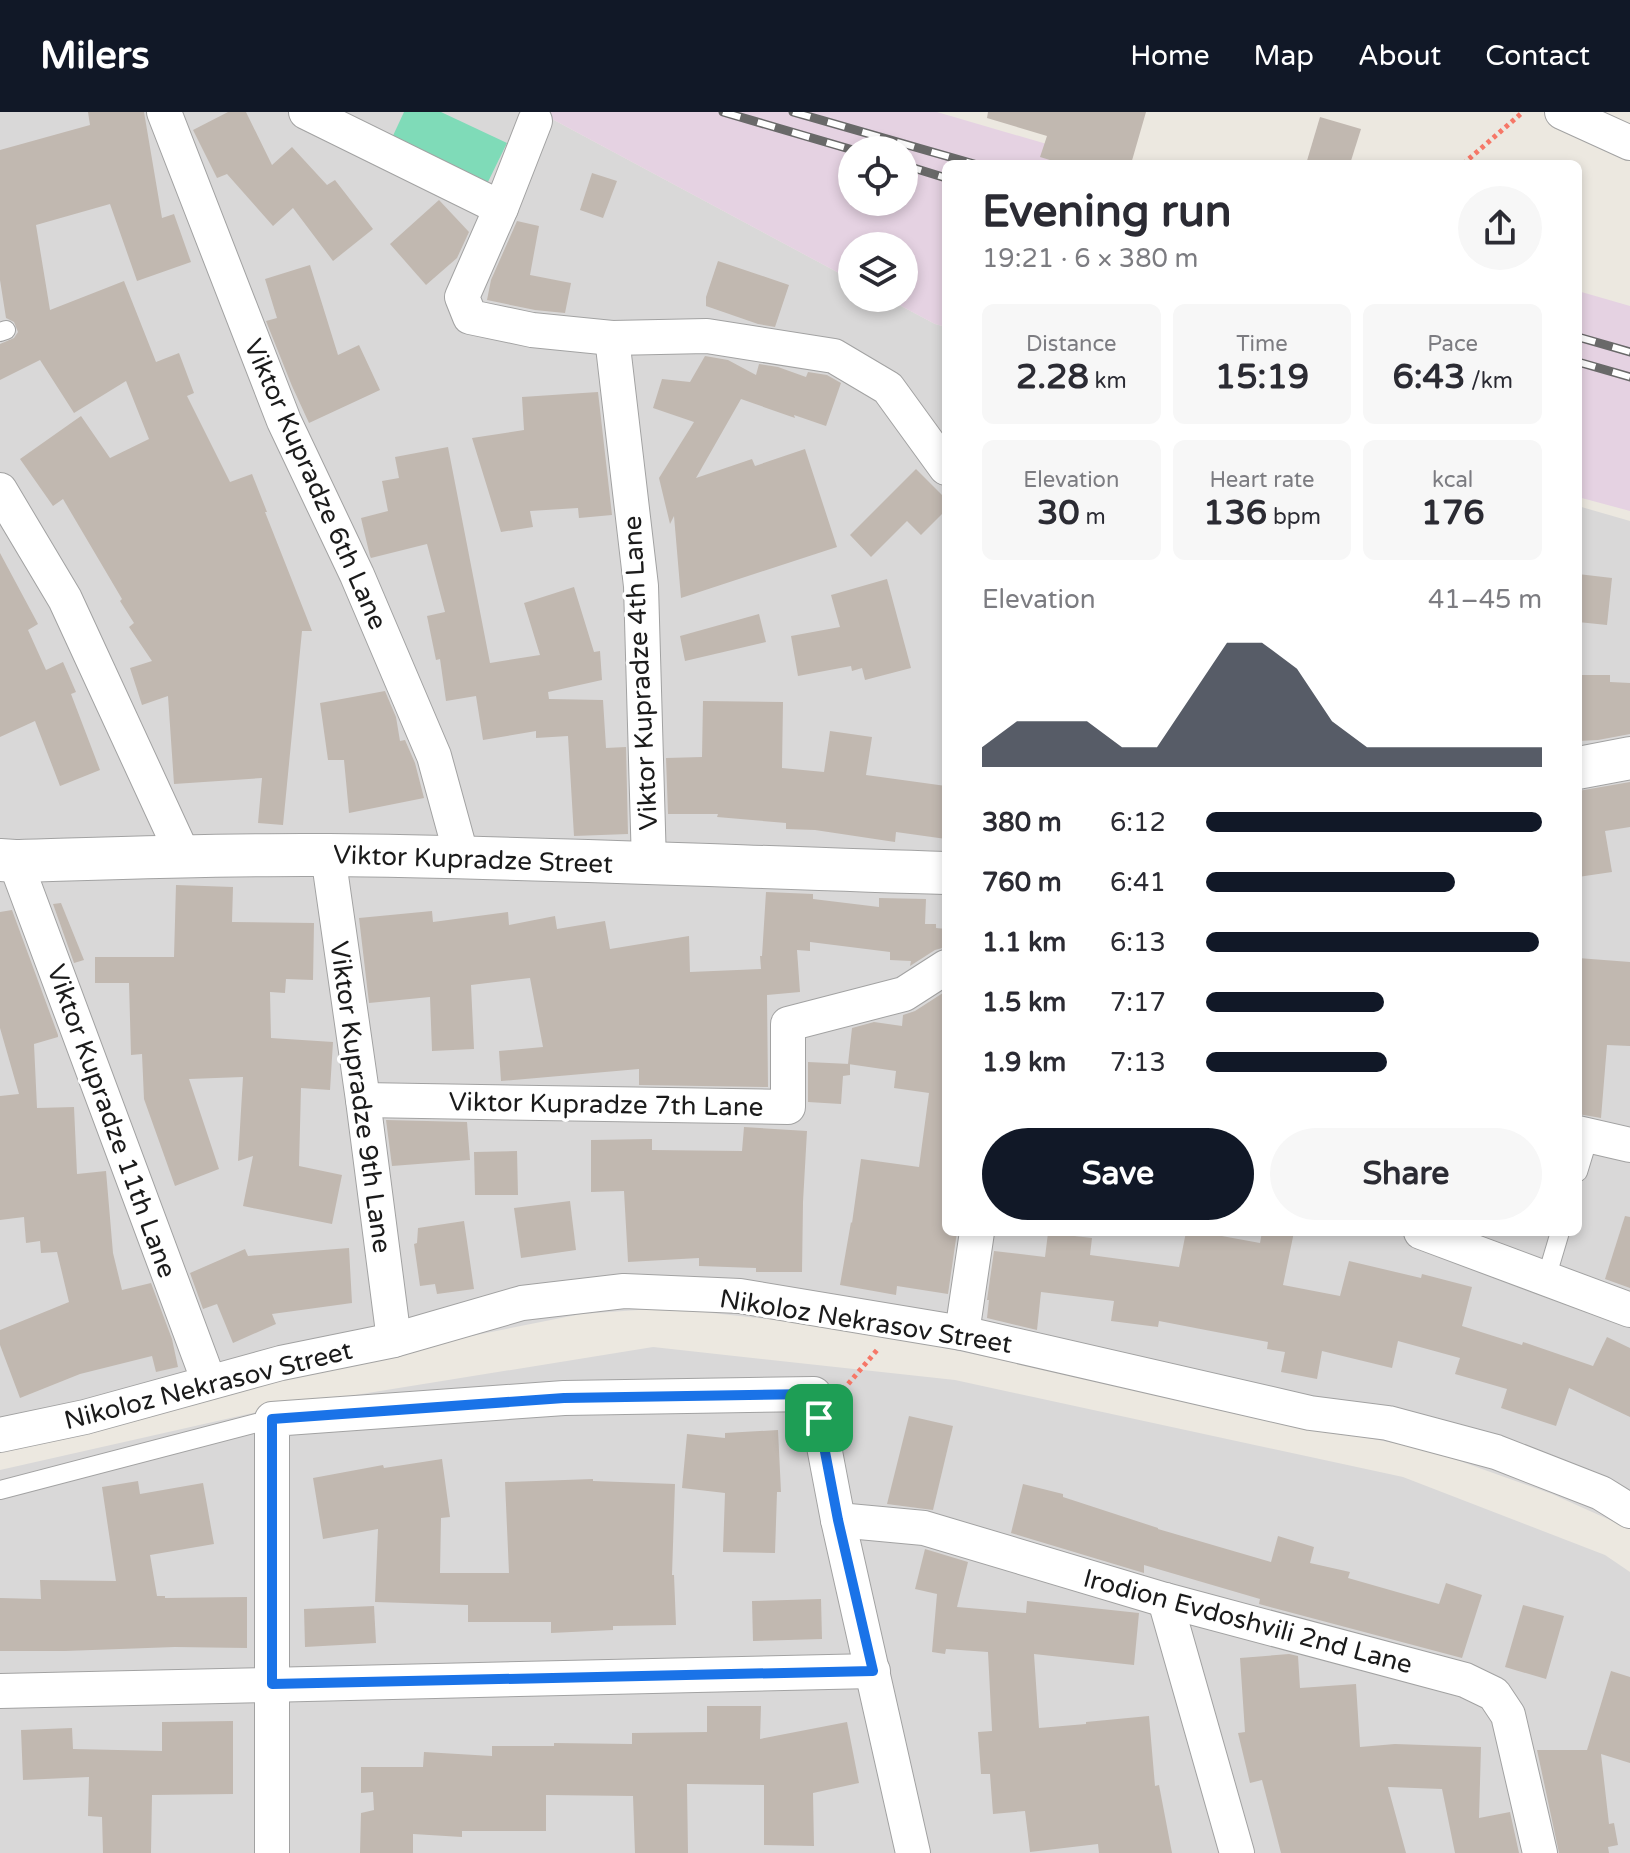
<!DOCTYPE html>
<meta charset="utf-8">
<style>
:root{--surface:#fff;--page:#f7f7f7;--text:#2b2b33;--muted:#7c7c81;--accent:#111827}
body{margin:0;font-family:"Varela Round",sans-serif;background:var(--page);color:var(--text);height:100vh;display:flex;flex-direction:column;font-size:30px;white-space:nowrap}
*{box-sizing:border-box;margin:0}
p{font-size:26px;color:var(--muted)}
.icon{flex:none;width:44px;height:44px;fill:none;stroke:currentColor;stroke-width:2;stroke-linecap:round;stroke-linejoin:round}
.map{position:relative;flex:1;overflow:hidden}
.details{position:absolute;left:942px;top:48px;width:640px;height:1076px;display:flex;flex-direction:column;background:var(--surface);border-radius:12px;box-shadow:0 4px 12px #0003}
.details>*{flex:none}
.controls{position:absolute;left:838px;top:24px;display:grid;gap:16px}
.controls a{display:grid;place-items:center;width:80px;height:80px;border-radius:50%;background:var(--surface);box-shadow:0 4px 12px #0003;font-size:40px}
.pin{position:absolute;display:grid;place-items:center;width:68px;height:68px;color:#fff;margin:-34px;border-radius:16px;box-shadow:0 4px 12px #0006}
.round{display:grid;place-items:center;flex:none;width:84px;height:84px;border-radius:42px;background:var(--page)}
.overview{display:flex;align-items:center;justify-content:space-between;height:136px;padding:0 40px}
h1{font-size:44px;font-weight:700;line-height:60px}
.figures{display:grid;grid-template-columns:repeat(3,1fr);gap:12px;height:136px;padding:8px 40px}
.figures div{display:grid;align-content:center;border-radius:12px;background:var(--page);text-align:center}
.figures b{font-size:34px;font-weight:700}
.figures small{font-size:22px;font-weight:400}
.figures p{font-size:22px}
.chart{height:224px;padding:16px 40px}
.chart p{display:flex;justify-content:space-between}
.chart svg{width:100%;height:144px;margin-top:8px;fill:var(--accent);opacity:.7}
.primary-button{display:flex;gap:16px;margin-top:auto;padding:16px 40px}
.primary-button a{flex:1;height:92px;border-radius:48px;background:var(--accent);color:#fff;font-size:32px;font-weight:700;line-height:92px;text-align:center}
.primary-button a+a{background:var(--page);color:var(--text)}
ul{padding:0 40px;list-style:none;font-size:26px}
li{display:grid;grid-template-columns:128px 96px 1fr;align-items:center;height:60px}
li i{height:20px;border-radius:10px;background:var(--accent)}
header{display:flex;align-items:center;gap:48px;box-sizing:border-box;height:112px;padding:0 40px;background:var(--accent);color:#fff}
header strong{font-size:38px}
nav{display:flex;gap:44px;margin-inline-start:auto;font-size:28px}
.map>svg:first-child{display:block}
.residential{fill:#d9d8d8}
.industrial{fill:#e5d2e2;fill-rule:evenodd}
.pitch{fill:#7fdbb8}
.building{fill:#c1b8b0}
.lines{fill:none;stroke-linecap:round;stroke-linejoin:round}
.service-casing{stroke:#a2a2a2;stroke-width:20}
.minor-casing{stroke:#a2a2a2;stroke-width:36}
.tertiary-casing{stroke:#a2a2a2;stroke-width:44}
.path{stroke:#f67767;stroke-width:5;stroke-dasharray:4 4;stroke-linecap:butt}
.service{stroke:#fff;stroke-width:18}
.minor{stroke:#fff;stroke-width:34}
.tertiary{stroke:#fff;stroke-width:42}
.rail-casing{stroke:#696969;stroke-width:9}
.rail{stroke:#fff;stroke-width:6;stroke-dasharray:18;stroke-linecap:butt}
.route-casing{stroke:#fff;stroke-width:16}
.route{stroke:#1a73e8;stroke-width:10}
.labels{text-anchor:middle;stroke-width:7;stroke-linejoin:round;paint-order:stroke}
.street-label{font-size:26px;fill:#1b1b1b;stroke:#fff}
</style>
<header>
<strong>Milers</strong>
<nav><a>Home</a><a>Map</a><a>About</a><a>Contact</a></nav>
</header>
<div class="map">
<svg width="1630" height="1741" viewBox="0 0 1630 1741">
<rect width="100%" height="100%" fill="#ece8e0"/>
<g class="residential">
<path d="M0 0H539L852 168V186H886L935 212 946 215V1120H1578V394L1630 409V1417L1552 1382 1429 1338 1307 1314 856 1217 667 1196 581 1202 396 1239 127 1309 0 1337Z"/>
<path d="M653 1235 955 1268 1403 1365 1605 1443 1630 1460V1741H0V1358L275 1296Z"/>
</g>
<g class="industrial">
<path d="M539 0H937L1115 52H946V215L935 212 886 186H904V134H852V168ZM852 38H904V90H852Z"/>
<path d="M1578 179 1630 194V399L1578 385Z"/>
</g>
<path class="pitch" d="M404 0H441L507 31 486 74 391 28Z"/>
<g class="building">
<path d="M88 0H144L162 106 174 102 191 150 137 169 110 92 36 113 50 198 124 169 156 250 179 241 194 281 187 284 230 370 252 362 267 400H265L312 519H302L283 713 258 711 262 666 174 672 168 584 142 593 130 556 152 549 129 515 134 511 120 489 122 487 63 387 53 394 20 347 81 304 110 346 149 327 126 269 74 301 40 248 0 268V232L14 226 18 220 14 210 6 206 0 168V38L90 13Z"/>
<path d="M228 0H246L272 53 292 35 327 73 335 68 373 117 333 149 293 96 273 114 227 62 217 66 193 18Z"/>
<path d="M988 0H1146L1131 52H1063L1040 45 1047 24 987 6Z"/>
<path d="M1320 5 1361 17 1350 52H1306Z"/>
<path d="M592 61 617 69 603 106 580 98Z"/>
<path d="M439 88 469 120 457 146 426 173 390 132Z"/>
<path d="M517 109 539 114 530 163 571 171 565 201 535 198 487 188 491 168Z"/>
<path d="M718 149 789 173 775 215 758 212 706 194V185Z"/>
<path d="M310 153 338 243 359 233 380 278 309 311 292 274 266 209 277 206 265 167Z"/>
<path d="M705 244 728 248 756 263 759 252 778 255 806 265 808 260 827 263 841 271 826 314 794 303 795 306 741 287 696 366 752 347 755 354 805 337 837 435 681 486 674 404 670 412 659 366 694 310 653 296 662 267 690 270Z"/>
<path d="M598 280 612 403 579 406 578 396 530 399 533 415 501 420 472 326 524 318 522 285Z"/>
<path d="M448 335 490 551 540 543 524 491 574 475 594 540 600 539 602 568 548 580 549 587 603 588 606 636 626 635 628 722 574 724 568 624 536 626V619L483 628 476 584 446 589 440 547 436 548 427 504 445 500 427 432 371 446 370 444 361 406 388 399 382 369 399 366 395 345Z"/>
<path d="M916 357 946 387V398L921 423 907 409 871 445 850 423Z"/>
<path d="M0 441 38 512 28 518 46 558 63 550 76 580 71 582 100 658 60 674 35 609 0 625Z"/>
<path d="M1578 462 1612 466 1607 513 1578 510Z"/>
<path d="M887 467 911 556 865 568 862 556 852 559 851 554 798 564 791 524 840 515 831 483Z"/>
<path d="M759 502 766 530 685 549 680 524Z"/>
<path d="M1578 563H1610V570L1630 571V622L1598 628 1578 629Z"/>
<path d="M385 579 396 605 400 629 405 628 415 651 424 686 349 701 344 648H328L320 591Z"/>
<path d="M703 589 783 590 782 656 824 660 830 619 872 625 866 663 946 674V727L896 720 895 730 815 718 786 717V711L717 705 718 702H668L666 646 702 645Z"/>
<path d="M1630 670V715L1605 719 1612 760 1578 765V679Z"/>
<path d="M176 773 233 775 232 810 314 811 313 868 286 867 285 881 270 880 271 926 333 930 330 978 301 976 299 1054 342 1063 332 1112 243 1094 253 1044 238 1049 243 965 189 967 219 1057 175 1074 144 987 142 942 131 943 129 871H95V845H174Z"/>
<path d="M766 780 813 782V787L879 795V786L926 787 925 812H936V816L946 817V835L935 838 910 854 911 849 890 848V840L810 830V839L797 838 800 880 767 883 768 975 639 973V957L501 969 499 939 543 935 530 866 471 873 474 937 432 939 430 885 369 891 359 806 432 799 433 810 508 800 509 813 555 804 557 817 605 809 610 837 689 824 690 860 761 857 760 844H762Z"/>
<path d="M61 791 84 848 74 851 53 792Z"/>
<path d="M12 798 58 923V925L34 932 37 996 74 995 77 1062 106 1059 113 1141 122 1178 151 1171 172 1227 178 1255 156 1260 152 1244 80 1262 20 1286 0 1233V1218L69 1190 57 1140 41 1141 40 1129 26 1131 24 1105 0 1108V984L19 982 0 916V800Z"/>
<path d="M1578 846 1630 850V934L1607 933 1601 1006 1578 1002Z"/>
<path d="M946 879V1120H957L948 1182 897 1174 896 1183 840 1173 851 1110 852 1111 861 1047 919 1055 929 981 894 976 896 959 848 952 852 916 874 910 902 914 903 903 915 899Z"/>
<path d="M808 950 850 952V963L843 964 841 992 808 990Z"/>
<path d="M386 1008 467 1010 470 1048 392 1054Z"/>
<path d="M744 1015 807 1019 803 1090 802 1160H756V1156L699 1154V1146L628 1150 624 1079 591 1080V1028L652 1027V1038L742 1039Z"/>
<path d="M517 1039 518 1083H475L474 1040Z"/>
<path d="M570 1089 576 1138 521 1146 514 1096Z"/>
<path d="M1625 1104 1630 1105V1176L1605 1167Z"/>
<path d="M464 1109 474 1177 437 1182 435 1172 420 1174 414 1132 417 1131 418 1116Z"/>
<path d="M1186 1120H1200L1260 1131 1262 1120H1294L1283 1173 1340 1184 1349 1149 1421 1166 1422 1162 1472 1175 1462 1214 1522 1233 1523 1230 1593 1254 1607 1225 1630 1236V1305L1569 1276 1556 1314 1501 1296 1507 1277 1455 1262 1460 1246 1398 1229 1392 1256 1322 1239 1317 1267 1281 1260 1285 1240 1267 1237 1268 1230 1159 1209 1158 1215 1111 1209 1114 1189 1041 1180 1037 1218 987 1206 989 1188H987L994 1139 1045 1145 1048 1121 1092 1126 1090 1143 1179 1155Z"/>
<path d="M349 1136 352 1191 272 1202 276 1212 233 1231 217 1192 203 1197 190 1161 245 1137 248 1144Z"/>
<path d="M909 1304 953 1314 933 1398 887 1392Z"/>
<path d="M778 1318 781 1380H777L775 1441 723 1440 725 1381 682 1376 687 1322 725 1326V1321Z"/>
<path d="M442 1347 450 1405 441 1406 440 1461H509L505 1370 593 1367V1369L675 1372 672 1463H674L676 1513 613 1514V1518L551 1521V1510H468V1493L375 1490 378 1417 323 1427 313 1366 383 1353 384 1356Z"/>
<path d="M138 1369 140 1382 203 1371 214 1432 150 1443 157 1484H165V1486L247 1485V1536L175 1535 65 1539H0V1486L41 1487 40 1468 116 1469 102 1375Z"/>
<path d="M1023 1372 1063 1382V1385L1158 1416V1417L1271 1450 1278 1424 1314 1435 1310 1451 1350 1460 1348 1466 1439 1492 1446 1471 1482 1483 1462 1546 1259 1492 1260 1487 1144 1453V1461L1011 1421Z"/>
<path d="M925 1437 968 1450 957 1495 1026 1501 1027 1489 1139 1501 1134 1553 1034 1542 1039 1616 1086 1612V1610L1149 1604 1155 1674 1159 1673 1172 1741H1099L1098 1732 1030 1740 1025 1699 993 1702 990 1662H981L978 1620 992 1619 988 1540 946 1537 945 1542 932 1540 937 1482 915 1477Z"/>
<path d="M821 1487 822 1527 753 1529 752 1489Z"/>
<path d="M1523 1493 1564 1504 1546 1567 1505 1555Z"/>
<path d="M374 1494 376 1531 305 1535 304 1497Z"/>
<path d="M1289 1542 1298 1544 1300 1576 1356 1572 1360 1635 1395 1632 1481 1635 1479 1706 1510 1700 1519 1741H1455L1442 1677 1388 1675 1406 1741H1281L1262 1668 1250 1671 1238 1621 1245 1620 1240 1546Z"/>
<path d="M1611 1559 1630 1565V1651L1601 1642 1609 1712 1614 1711 1618 1733 1608 1735 1609 1741H1559L1537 1638H1587Z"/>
<path d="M707 1594H761L760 1627 847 1610 859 1671 813 1681 814 1734 764 1733V1673L687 1672 688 1741H635L633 1684 546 1683V1719H462V1725L413 1722V1741H360L361 1701 374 1698 373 1680 361 1681V1655H423L424 1640 492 1644V1634H554V1631L632 1632V1621L707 1620Z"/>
<path d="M233 1609V1682L152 1683 151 1741H103L102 1705 88 1704 89 1665 23 1668 21 1618 72 1616 73 1637 162 1639V1610Z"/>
</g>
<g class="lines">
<defs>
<g id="service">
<path d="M0 220 6 218"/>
<path d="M1578 1060 1589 1024"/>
<path d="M1546 1167 1560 1120"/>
<path d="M0 1378 272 1307"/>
</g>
<g id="minor">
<path d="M164 0 284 309 357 463 434 644 462 746"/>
<path d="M306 0 501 96"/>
<path d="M1562 0 1630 31"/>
<path d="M535 9 501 96 462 185 470 205 532 218 612 226 707 224 834 244 888 276 946 356"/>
<path d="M612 226 641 474 649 752"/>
<path d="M0 378 65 487 183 743"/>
<path d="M328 743 363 988 394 1228"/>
<path d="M15 749 209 1270"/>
<path d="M363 988 788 995V912L904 882 946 855"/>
<path d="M1578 1021 1630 1033"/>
<path d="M1421 1120 1630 1198"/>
<path d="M962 1221 977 1120"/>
<path d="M0 1323 85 1305 281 1251 394 1228 522 1191 624 1179 740 1184 962 1221 1310 1301 1388 1311 1496 1340 1601 1381 1630 1399"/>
<path d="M838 1408 924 1416 1165 1488 1465 1568 1494 1582 1508 1603 1540 1741"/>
<path d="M1165 1488 1237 1741"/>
<path d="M0 1579 873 1559"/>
<path d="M272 1741V1307L564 1286 814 1282 838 1408 913 1741"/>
</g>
<g id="tertiary">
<path d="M1578 656 1630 646"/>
<path d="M0 748 15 749C120 746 224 742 329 743 535 745 741 755 946 761"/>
</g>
</defs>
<use href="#service" class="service-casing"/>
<use href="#minor" class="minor-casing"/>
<use href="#tertiary" class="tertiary-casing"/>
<g class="path">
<path d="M1463 52 1523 0"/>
<path d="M843 1278 878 1237"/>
</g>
<use href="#service" class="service"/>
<use href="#minor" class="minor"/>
<use href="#tertiary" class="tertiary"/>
<defs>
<g id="rail">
<path d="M723 0 853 38"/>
<path d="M793 0 974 52"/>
<path d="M904 53 946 66"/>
<path d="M1578 225 1630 240"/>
<path d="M1578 250 1630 265"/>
</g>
</defs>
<use href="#rail" class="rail-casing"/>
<use href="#rail" class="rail"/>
</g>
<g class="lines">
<defs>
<path id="route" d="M814 1282 838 1408 873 1559 272 1572V1307L564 1286Z"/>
</defs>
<use href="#route" class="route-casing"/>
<use href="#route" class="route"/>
</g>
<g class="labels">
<g class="street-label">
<text transform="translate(316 372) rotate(66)" y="9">Viktor Kupradze 6th Lane</text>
<text transform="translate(640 561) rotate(-93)" y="9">Viktor Kupradze 4th Lane</text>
<text transform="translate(473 747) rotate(2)" y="9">Viktor Kupradze Street</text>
<text transform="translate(361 985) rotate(82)" y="9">Viktor Kupradze 9th Lane</text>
<text transform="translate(606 992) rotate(1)" y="9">Viktor Kupradze 7th Lane</text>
<text transform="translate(112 1009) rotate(70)" y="9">Viktor Kupradze 11th Lane</text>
<text transform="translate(866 1209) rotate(9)" y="9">Nikoloz Nekrasov Street</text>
<text transform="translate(208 1273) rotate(-14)" y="9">Nikoloz Nekrasov Street</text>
<text transform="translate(1248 1509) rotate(15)" y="9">Irodion Evdoshvili 2nd Lane</text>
</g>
</g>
</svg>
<div class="controls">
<a><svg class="icon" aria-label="locate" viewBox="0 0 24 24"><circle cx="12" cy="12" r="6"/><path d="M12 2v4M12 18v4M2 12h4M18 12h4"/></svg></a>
<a><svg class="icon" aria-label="layers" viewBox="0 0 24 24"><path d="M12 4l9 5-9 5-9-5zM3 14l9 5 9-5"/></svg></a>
</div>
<div class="pin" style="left:819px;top:1306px;background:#1e9e55"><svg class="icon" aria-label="arrive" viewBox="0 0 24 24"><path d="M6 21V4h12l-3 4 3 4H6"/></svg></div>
<section class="details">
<div class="overview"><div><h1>Evening run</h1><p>19:21 · 6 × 380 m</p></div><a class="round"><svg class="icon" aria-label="share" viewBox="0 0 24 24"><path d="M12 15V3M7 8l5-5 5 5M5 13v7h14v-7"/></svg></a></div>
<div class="figures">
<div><p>Distance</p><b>2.28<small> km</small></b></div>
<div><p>Time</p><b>15:19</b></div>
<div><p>Pace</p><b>6:43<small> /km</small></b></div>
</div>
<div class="figures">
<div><p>Elevation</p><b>30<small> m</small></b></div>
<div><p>Heart rate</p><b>136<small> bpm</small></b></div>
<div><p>kcal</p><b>176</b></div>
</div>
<div class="chart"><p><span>Elevation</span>41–45 m</p>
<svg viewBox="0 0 160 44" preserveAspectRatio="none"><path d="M0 44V38L10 30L20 30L30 30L40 38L50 38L60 22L70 6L80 6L90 14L100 30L110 38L120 38L130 38L140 38L150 38L160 38V44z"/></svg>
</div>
<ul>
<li><b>380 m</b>6:12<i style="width:100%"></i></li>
<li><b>760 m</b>6:41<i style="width:74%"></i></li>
<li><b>1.1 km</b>6:13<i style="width:99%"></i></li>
<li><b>1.5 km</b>7:17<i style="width:53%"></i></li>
<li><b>1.9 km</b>7:13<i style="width:54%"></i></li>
</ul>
<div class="primary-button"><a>Save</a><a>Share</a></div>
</section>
</div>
